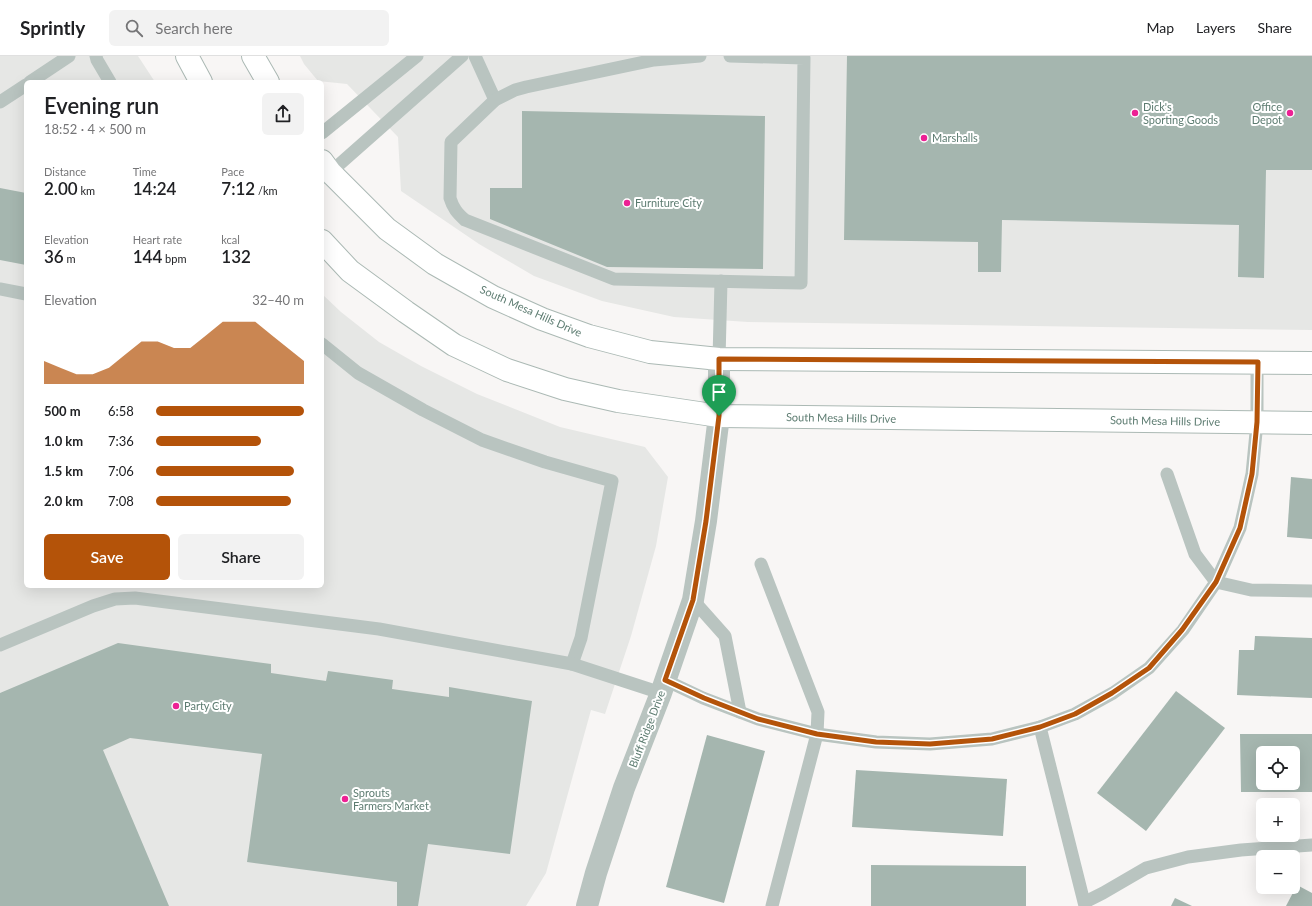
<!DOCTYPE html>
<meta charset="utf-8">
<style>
:root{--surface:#fff;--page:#f2f2f2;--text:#202124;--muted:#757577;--line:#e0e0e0;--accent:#b45309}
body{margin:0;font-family:Lato,sans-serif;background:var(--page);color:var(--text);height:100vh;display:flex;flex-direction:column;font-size:15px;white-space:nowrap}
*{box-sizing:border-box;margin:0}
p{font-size:13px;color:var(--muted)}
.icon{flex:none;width:22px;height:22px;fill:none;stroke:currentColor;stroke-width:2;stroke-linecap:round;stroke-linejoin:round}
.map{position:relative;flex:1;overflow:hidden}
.panel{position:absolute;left:24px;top:24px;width:300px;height:508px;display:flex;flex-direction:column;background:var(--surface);border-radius:6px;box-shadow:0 4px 16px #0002}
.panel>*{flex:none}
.controls{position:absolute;left:1256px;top:690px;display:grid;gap:8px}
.controls a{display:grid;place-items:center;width:44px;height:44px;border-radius:6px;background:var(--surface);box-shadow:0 4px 16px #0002;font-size:20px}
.pin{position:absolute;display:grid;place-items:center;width:34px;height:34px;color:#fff;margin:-41px -17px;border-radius:50% 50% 50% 0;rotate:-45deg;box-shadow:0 0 4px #0007}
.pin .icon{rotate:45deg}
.round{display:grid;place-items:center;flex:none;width:42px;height:42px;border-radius:6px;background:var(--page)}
.head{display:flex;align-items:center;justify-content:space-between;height:68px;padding:0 20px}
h1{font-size:22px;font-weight:600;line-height:30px}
.figures{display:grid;grid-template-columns:repeat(3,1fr);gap:6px;height:68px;padding:4px 20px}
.figures div{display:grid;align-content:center}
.figures b{font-size:17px;font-weight:600}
.figures small{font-size:11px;font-weight:400}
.figures p{font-size:11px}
.chart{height:112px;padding:8px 20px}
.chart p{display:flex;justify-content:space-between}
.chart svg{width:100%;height:72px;margin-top:4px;fill:var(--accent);opacity:.7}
.action{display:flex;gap:8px;margin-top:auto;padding:8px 20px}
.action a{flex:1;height:46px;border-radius:6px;background:var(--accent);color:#fff;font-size:16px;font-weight:600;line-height:46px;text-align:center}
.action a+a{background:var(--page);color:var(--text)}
ul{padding:0 20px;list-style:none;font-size:13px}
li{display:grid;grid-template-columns:64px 48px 1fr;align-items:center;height:30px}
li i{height:10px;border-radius:5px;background:var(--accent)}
header{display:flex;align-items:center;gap:24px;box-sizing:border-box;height:56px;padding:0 20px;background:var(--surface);border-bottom:1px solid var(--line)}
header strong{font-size:19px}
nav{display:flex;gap:22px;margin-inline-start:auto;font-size:14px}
.search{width:280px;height:36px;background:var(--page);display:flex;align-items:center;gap:10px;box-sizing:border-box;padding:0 14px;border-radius:6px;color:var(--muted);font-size:15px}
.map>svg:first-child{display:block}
.built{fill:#e6e7e5}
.building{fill:#a5b6af;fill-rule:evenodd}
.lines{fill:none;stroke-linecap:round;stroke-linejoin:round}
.secondary-casing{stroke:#abb9b4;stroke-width:24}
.lane{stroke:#b9c4c0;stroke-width:13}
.street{stroke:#b9c4c0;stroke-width:22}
.secondary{stroke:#fff;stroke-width:22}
.route-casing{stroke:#fff;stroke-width:8}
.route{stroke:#b45309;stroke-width:5}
.poi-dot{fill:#ed2094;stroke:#fff;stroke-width:1.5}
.labels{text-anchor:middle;stroke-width:4;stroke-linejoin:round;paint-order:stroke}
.poi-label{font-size:11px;fill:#5d7c71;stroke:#fff;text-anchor:start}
.street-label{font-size:11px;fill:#5d7c71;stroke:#fff}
</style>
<header>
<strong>Sprintly</strong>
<div class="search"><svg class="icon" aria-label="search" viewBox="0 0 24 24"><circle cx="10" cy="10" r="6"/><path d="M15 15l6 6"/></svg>Search here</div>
<nav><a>Map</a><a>Layers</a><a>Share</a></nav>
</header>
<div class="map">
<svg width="1312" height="850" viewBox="0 0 1312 850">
<rect width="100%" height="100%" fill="#f8f6f5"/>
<g class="built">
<path d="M0 0H138L155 26H26V530H322V238L341 256 379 286 421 310 477 338 560 371 645 391 668 421 656 490 631 580 605 658 591 654 546 817 526 850H0Z"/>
<path d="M300 0H1312V274L748 266 674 261 602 245 534 220 479 188 401 135 398 81 347 28 318 25 304 8Z"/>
</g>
<g class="building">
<path d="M847 0H1312V114H1266L1264 222 1238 221 1239 169 1002 164 1001 216H978V186L844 184Z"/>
<path d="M522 55 765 60 763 213 607 211 490 163V132H522Z"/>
<path d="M0 132 26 137V209L0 204Z"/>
<path d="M1291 421 1312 423V483L1287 481Z"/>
<path d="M1255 580 1312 582V642L1237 639 1239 594H1254Z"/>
<path d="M118 587 271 608V617L326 625 328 615 393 624 392 633 449 641V631L532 645 510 798 428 788 418 850H397V826L247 806 262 698 130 682 103 694 169 850H0V637Z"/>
<path d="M1176 635 1225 672 1146 775 1097 737Z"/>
<path d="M1240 678H1312V736H1241ZM1263 697H1293V727H1263Z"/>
<path d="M707 679 765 695 724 847 666 831Z"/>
<path d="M856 714 1007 723 1003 780 852 771Z"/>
<path d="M871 809 1026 810V850H871Z"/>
<path d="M1297 829 1312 837V850H1286Z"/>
<path d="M1175 842 1192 850H1171Z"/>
</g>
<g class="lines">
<defs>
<g id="secondary">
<path d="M187 0 201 26"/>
<path d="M253 0 268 26"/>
<path d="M322 105 330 116 387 173 435 208 493 241 542 263 589 280 650 296 719 303 1312 307"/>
<path d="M322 185 350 215 406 256 454 289 507 314 565 333 618 345 719 360 1312 367"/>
</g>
</defs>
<use href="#secondary" class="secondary-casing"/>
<g class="lane">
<path d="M96 0 97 4 110 26"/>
<path d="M475 0 495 44"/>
<path d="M700 0 654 4 526 31 515 34 495 44 451 86 450 142C453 152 457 157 465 164L614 223 801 227 804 2 730 0"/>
<path d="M30 26 69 0"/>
<path d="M0 46 26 29"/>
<path d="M322 77 417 0"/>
<path d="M325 121 462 0"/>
<path d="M0 233 26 238"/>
<path d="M322 288 358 317 423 354 482 384 545 406 612 425 581 582 572 608"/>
<path d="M719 303 721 225"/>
<path d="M1167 418 1195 498 1216 526 1251 534 1312 535"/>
<path d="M761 508 818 656 817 678 772 850"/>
<path d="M693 544 725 580 740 656"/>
<path d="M0 589 93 550 115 543 135 542 379 573 572 608 661 637"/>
<path d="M665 624 703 642 758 663 817 678 876 686 930 688 992 683 1040 671 1075 658 1113 637 1149 612 1183 574 1216 526 1240 472 1252 418 1257 366V306"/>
<path d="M1040 671 1085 850"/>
<path d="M1085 846 1103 837 1146 812 1188 801 1241 794 1312 789"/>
</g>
<path class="street" d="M587 850 596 817 624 732 661 637 693 544 706 465 719 360V303"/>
<use href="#secondary" class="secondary"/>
</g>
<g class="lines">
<defs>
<path id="route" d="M719 303 1258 306 1257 366 1252 418 1240 472 1216 526 1182 574 1149 612 1112 637 1075 658 1040 671 992 683 930 688 876 686 817 678 758 663 704 642 665 624 693 544 706 465 719 360Z"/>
</defs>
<use href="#route" class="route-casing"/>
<use href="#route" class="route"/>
</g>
<g class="poi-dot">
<circle cx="1135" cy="57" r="4"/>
<circle cx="1290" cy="57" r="4"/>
<circle cx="924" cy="82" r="4"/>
<circle cx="627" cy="147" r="4"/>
<circle cx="176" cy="650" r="4"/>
<circle cx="345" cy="743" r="4"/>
</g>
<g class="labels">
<g class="poi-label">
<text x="1143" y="55">Dick's<tspan x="1143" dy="13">Sporting Goods</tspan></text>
<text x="1282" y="55" text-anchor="end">Office<tspan x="1282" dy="13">Depot</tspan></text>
<text x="932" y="86">Marshalls</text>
<text x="635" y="151">Furniture City</text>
<text x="184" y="654">Party City</text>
<text x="353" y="741">Sprouts<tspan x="353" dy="13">Farmers Market</tspan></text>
</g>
<g class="street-label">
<text transform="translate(531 255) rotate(24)" y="4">South Mesa Hills Drive</text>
<text transform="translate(841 362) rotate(1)" y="4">South Mesa Hills Drive</text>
<text transform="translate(1165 365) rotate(1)" y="4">South Mesa Hills Drive</text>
<text transform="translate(647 673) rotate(-69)" y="4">Bluff Ridge Drive</text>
</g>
</g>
</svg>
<div class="controls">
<a><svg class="icon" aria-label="locate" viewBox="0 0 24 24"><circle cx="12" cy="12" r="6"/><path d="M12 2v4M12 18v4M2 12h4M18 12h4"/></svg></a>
<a>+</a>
<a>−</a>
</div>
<div class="pin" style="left:719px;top:360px;background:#1e9e55"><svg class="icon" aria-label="arrive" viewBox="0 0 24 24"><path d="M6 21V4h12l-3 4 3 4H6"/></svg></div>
<section class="panel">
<div class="head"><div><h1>Evening run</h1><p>18:52 · 4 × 500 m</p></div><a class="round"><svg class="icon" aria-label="share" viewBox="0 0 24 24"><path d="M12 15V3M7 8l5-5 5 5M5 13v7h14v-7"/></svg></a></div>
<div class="figures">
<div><p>Distance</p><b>2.00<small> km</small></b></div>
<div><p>Time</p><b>14:24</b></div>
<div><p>Pace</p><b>7:12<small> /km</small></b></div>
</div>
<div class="figures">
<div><p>Elevation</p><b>36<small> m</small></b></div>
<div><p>Heart rate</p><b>144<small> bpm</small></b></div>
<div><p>kcal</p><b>132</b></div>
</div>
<div class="chart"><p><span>Elevation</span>32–40 m</p>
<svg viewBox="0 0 160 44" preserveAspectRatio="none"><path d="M0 44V30L10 34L20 38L30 38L40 34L50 26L60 18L70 18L80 22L90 22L100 14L110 6L120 6L130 6L140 14L150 22L160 30V44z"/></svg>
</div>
<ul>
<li><b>500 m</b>6:58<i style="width:100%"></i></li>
<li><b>1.0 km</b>7:36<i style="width:71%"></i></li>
<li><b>1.5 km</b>7:06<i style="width:93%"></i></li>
<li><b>2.0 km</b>7:08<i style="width:91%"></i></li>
</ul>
<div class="action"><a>Save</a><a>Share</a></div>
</section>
</div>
